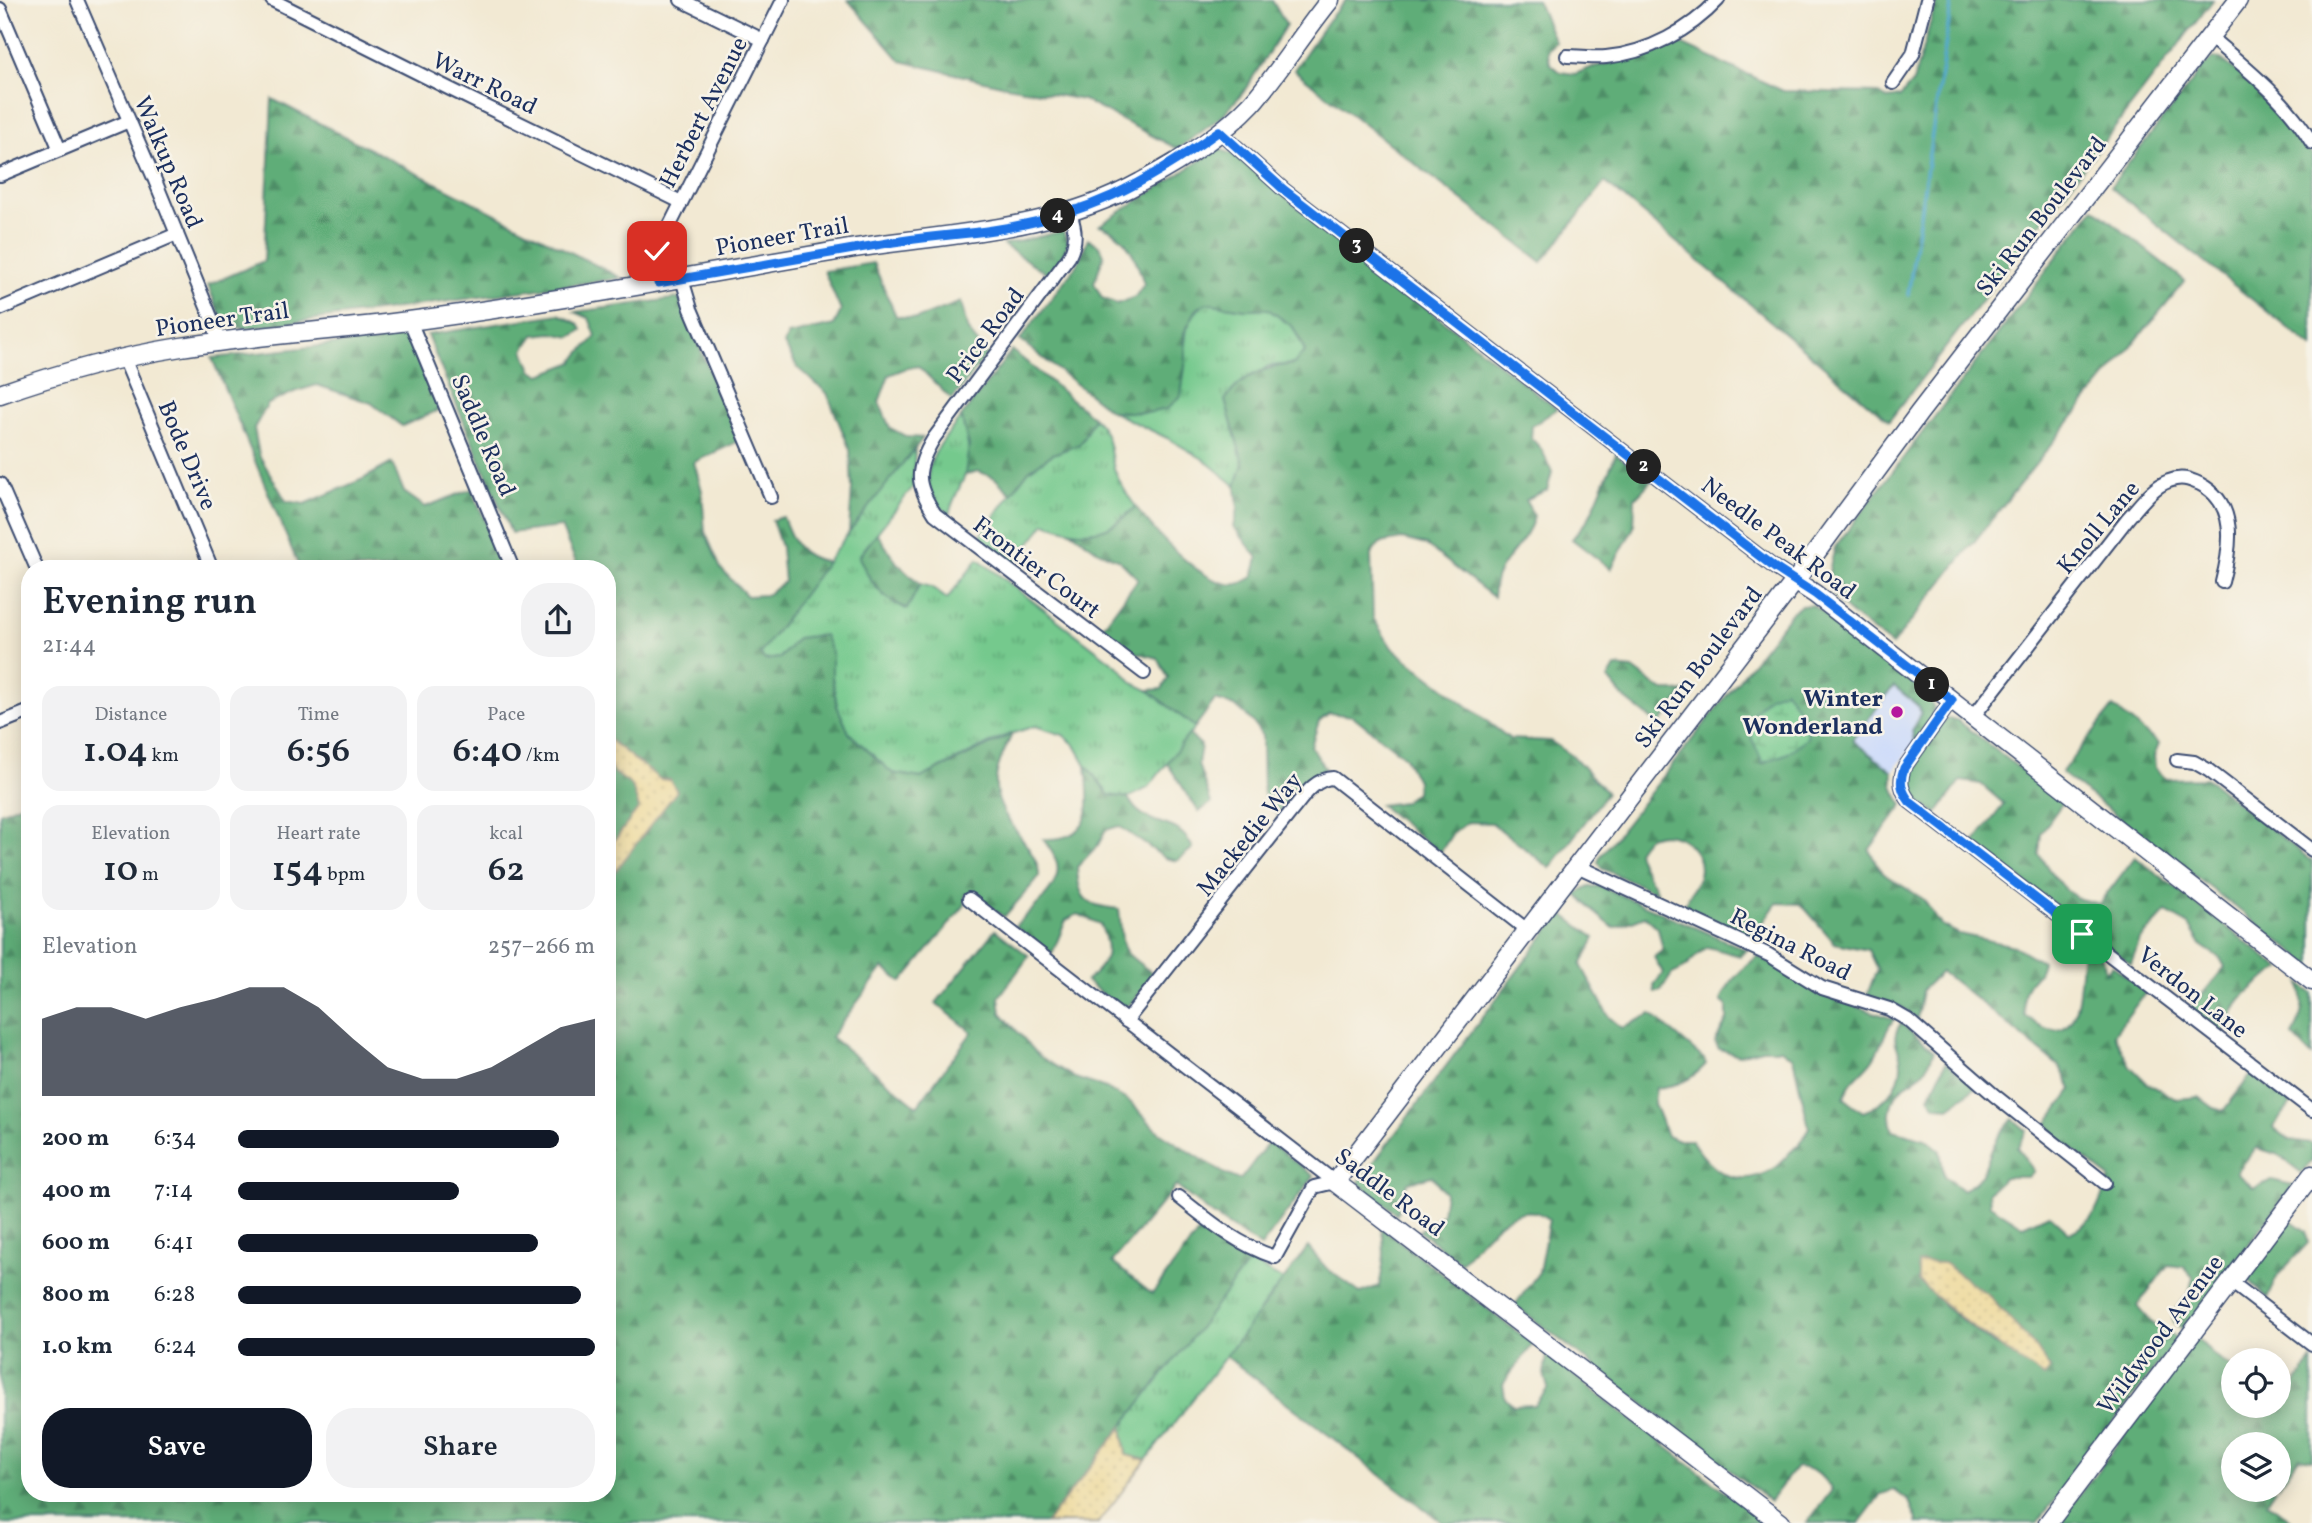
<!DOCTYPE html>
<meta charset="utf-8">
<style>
:root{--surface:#fff;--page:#f2f2f3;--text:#1f2937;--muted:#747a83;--accent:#111827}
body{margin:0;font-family:Vollkorn,serif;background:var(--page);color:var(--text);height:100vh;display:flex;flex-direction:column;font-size:26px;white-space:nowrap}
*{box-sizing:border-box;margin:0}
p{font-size:23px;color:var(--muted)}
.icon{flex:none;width:38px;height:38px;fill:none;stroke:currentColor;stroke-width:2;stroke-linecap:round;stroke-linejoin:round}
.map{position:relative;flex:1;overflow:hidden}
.panel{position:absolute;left:21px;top:560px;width:595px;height:942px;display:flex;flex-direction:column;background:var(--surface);border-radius:28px;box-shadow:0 4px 18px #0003}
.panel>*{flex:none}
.tools{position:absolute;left:2221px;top:1348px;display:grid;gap:14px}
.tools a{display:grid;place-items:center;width:70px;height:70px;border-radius:50%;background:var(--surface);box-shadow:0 4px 18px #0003;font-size:35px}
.pin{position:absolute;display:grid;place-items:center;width:60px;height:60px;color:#fff;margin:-30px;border-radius:14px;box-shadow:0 4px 10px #0006}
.km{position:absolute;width:35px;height:35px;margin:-18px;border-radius:50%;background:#222;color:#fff;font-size:19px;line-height:35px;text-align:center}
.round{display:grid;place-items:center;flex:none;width:74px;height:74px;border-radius:28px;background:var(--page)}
.headline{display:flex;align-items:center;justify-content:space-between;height:119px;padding:0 21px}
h1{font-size:38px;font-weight:600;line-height:52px}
.metrics{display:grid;grid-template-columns:repeat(3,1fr);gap:10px;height:119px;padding:7px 21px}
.metrics div{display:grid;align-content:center;border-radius:18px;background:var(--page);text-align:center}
.metrics b{font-size:35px;font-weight:600}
.metrics small{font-size:19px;font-weight:400}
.metrics p{font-size:19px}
.chart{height:196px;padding:14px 21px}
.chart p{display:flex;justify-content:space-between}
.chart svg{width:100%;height:126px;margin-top:7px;fill:var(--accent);opacity:.7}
.action{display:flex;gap:14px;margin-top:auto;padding:14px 21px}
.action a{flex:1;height:80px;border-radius:28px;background:var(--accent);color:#fff;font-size:28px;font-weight:600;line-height:80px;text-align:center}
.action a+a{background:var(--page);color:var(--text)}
ul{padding:0 21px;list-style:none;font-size:23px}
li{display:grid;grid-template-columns:112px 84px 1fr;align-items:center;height:52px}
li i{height:18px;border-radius:9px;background:var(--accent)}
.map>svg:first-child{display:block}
.built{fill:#cddbfa}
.grass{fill:url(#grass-tufts);stroke:#487c76;stroke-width:2}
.forest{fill:url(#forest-firs);stroke:#3d6e6b;stroke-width:2;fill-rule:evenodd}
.wetland{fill:url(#wetland-marsh);stroke:#487c76;stroke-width:2}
.sand{fill:url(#sand-dots);stroke:#84847e;stroke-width:2}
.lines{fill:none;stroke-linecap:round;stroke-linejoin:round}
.stream{stroke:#4da6ca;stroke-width:3.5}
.street-casing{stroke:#3b4b70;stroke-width:16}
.secondary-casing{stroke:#3b4b70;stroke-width:21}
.street{stroke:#fff;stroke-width:12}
.secondary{stroke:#fff;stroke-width:18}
.route-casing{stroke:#fff;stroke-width:14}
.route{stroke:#1a73e8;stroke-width:9}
.poi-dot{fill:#b5179e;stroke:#f7f3e8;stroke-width:2.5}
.labels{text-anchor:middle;stroke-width:5;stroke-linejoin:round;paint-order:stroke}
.street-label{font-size:24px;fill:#1b2f5e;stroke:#f7f3e8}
.poi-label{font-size:24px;font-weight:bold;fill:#1b2f5e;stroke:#f7f3e8;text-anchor:end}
</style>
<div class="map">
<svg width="2312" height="1523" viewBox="0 0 2312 1523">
<defs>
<pattern id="grass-tufts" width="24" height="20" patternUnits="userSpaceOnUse" patternTransform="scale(1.75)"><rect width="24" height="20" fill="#74c98d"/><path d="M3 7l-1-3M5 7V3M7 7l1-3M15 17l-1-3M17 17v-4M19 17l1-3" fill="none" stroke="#5ea476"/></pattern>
<pattern id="forest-firs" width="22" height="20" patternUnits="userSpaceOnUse" patternTransform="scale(1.75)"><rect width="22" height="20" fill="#5fad78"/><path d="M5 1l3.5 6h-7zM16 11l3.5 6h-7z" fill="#4e8d66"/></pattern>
<pattern id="wetland-marsh" width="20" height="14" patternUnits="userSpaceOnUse" patternTransform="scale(1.75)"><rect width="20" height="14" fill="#74c98d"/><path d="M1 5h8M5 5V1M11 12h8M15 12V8" fill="none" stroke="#5ea476"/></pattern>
<pattern id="sand-dots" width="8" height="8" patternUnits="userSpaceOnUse" patternTransform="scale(1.75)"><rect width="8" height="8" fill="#eeda9e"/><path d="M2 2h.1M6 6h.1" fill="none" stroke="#ccbb8a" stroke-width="1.8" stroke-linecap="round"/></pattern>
</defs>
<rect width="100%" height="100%" fill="#f7f3e8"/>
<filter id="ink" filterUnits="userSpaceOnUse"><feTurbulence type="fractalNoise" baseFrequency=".0143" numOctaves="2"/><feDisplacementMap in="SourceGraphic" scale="14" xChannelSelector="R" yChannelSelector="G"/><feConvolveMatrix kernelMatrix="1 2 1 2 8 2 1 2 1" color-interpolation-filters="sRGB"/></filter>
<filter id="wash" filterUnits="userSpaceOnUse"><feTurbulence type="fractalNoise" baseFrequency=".00686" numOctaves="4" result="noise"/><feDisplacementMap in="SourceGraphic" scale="28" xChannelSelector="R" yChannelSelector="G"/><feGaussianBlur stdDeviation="1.57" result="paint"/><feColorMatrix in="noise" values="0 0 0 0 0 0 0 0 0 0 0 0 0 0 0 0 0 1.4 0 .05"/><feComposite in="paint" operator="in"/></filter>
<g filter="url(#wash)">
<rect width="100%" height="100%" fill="#f2e9d3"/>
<path class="built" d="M1903 675 1924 691 1934 708 1932 717 1893 772 1852 740Z"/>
<g class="grass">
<path d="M1206 303 1245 309H1268L1293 327 1305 351 1294 364 1268 366 1225 400 1243 463 1236 486 1203 459 1167 438 1111 411 1147 413 1186 359C1184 336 1185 318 1206 303Z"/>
<path d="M961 417C967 437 973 458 964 478 958 491 952 501 949 515 909 478 934 452 961 417Z"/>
<path d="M1094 418C1111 433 1108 448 1114 468 1119 483 1127 495 1136 507 1101 537 1089 538 1045 523L1014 564 979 537 1029 470 1053 454 1080 444Z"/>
<path d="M915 449 913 487 859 556C870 582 880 598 907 609L920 584 931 587 947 599 978 559 1121 669 1133 683 1148 690 1195 727 1148 788 1128 798 1109 795 1086 765 1075 745 1063 735 1035 726 1002 737 921 778 892 773 849 733 837 706 832 677V653L797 638 781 658 765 660 759 654 872 501Z"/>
<path d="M1249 1261 1284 1280 1146 1460 1126 1455 1122 1427Z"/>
</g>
<g class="forest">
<path d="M848 0H1272L1286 25 1243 93 1221 117 1178 149 1083 100 1001 85 901 61Z"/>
<path d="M1346 0H1537L1555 42 1547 50 1550 63 1560 72 1575 74 1593 67 1641 55 1675 41 1783 91 1878 93 1887 99 1900 97 1913 82 1937 0H2213L1889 421 1605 182 1542 262 1294 70 1328 20Z"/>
<path d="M2213 58 2221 59 2269 97 2292 123 2312 155V347L2110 187 2204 66Z"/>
<path d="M272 99 621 278 243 329C218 322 217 307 208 285L264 261Z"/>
<path d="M1218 149 1233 154 1330 233 1557 409 1532 426 1531 438 1542 450 1552 472 1547 490 1525 500 1534 516C1528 541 1509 551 1498 574 1494 581 1494 589 1493 597L1426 545 1402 539 1380 543 1371 555 1373 618 1392 648 1510 739 1550 741 1574 757 1607 793 1550 868 1492 823 1468 822 1452 834 1440 853 1380 805 1404 802 1416 792 1417 781 1405 757 1353 716 1329 713 1319 721 1311 746 1325 769C1303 777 1291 796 1277 815L1263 793 1262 736 1252 721 1235 706 1215 700 1195 727 1148 690 1162 689 1168 678 1158 658 1130 651 1101 629 1138 579 1119 560 1098 551 1072 532C1106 533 1111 528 1136 507 1153 531 1206 590 1238 584 1243 583 1249 579 1253 577L1258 558 1234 527 1238 509 1236 486 1243 463 1225 400C1243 375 1264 367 1294 364L1305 351 1293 327 1268 309H1245L1206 303 1197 309 1184 333 1186 359 1181 396 1167 409 1147 413 1111 411 1020 340 1078 263 1088 239 1100 246 1104 255 1094 283 1102 298 1117 304 1135 297 1144 284C1136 257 1128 235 1100 225Z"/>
<path d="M2094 208 2185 281 2082 406 1892 645C1876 632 1838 609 1831 590 1826 576 1832 560 1835 547Z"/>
<path d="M1063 231 1068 243 1064 253 1048 274 1003 245Z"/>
<path d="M873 263 896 316 916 319 961 302 968 331 987 354 952 400 918 366 904 369 889 375 879 402 890 428 907 437 923 438 849 532 852 488 850 450 827 393 798 368 784 344 788 335 834 325 841 311 824 271Z"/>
<path d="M679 298 739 441 694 462 702 491 705 532 721 569 747 596 766 595 784 582 781 547 772 520 783 517C793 543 798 556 827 562L760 654 765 660 780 658 797 638 824 635 832 653V677L837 706 849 733 892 773 921 778 1012 734C1006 748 996 766 996 782 994 820 1041 848 1039 877L1004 917 972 892 965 895V905L902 982 883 968 831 1037 917 1106 972 1032 936 1003 995 930 1029 956 999 997 1001 1013 1039 1056 1075 1078 1106 1088 1130 1102 1159 1132 1225 1174 1240 1180 1269 1142 1314 1176 1261 1247 1213 1215 1176 1186 1112 1262 1152 1294 1202 1228 1249 1261 1197 1331 1046 1523H0V813L30 800V1493H607V882L660 780 607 738V569H579L561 527 511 533 427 335 559 314 579 324 582 330 571 337 552 333 534 335 524 350 532 370 541 375 574 362C579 351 589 346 596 336L589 318 575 312Z"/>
<path d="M408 336 439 410 402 426 371 403 317 385 294 392 268 404 254 428 259 455 286 501 305 504 363 479 392 463 404 492 425 507 472 489 505 569H300L212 358Z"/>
<path d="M1012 350 1094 418 1080 444 1053 454 1029 470 1011 494 995 478 978 471 965 475 969 445 961 417Z"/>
<path d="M1616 454 1651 481 1635 498 1634 527 1611 569 1572 539 1589 518Z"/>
<path d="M877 533 897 563 920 584 907 609C880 598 870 582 859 557Z"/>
<path d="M1813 605 1924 691 1934 708 1932 717 1914 742 1912 730 1921 713 1917 705 1894 686 1852 740 1893 772C1891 786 1895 793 1903 805L1869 850 1882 873 1923 899 1941 925 1959 934 2014 946 2042 962C2038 979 2033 975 2027 987 2022 995 2024 1007 2025 1016 2087 1063 2077 980 2084 944L2103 959 2106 973 2112 965 2146 992 2114 1034 2130 1066 2147 1083 2176 1099 2199 1097 2214 1108 2223 1111 2252 1074 2291 1104 2273 1127 2290 1140 2312 1143V1160L2302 1173 2277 1154 2256 1148 2236 1173 2254 1188 2272 1180 2293 1185 2184 1330 2173 1322 2172 1313 2189 1294 2193 1277 2184 1267 2168 1265 2137 1306 2155 1326 2178 1338 2037 1523H1916L1917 1520 1909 1501 1894 1490 1881 1494 1859 1523H1807L1832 1490C1821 1475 1816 1468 1796 1467L1770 1501 1515 1305 1539 1272 1549 1219C1516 1193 1481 1240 1461 1263L1419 1231 1442 1214 1445 1193 1432 1176 1408 1182 1401 1195 1397 1214 1358 1183 1561 913 1595 938 1581 965 1609 1017 1622 1028 1651 1014 1704 1059 1706 1064C1692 1080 1677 1086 1656 1088L1654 1104 1667 1136 1676 1140H1691C1713 1173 1736 1191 1775 1168 1785 1162 1788 1150 1799 1146L1809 1127 1793 1058 1781 1049H1762L1739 1055 1719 1049 1715 1042 1727 1020V1006L1721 1001C1726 984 1744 967 1758 956L1825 996 1894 1019C1884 1032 1882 1045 1873 1059 1863 1074 1849 1079 1844 1098L1863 1112C1882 1106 1902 1086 1901 1064 1901 1045 1888 1043 1901 1023L1934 1051C1931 1061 1927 1068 1920 1075 1914 1081 1906 1083 1901 1089 1890 1100 1887 1116 1893 1130L1925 1139 1940 1151 1944 1176 1962 1190C1987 1179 1984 1163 1996 1141 2000 1133 2007 1126 2013 1119L2027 1131 2017 1148 2034 1171 2028 1177H2005L1989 1192 1990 1205 2023 1226 2049 1214 2070 1233C2101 1217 2096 1206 2110 1178L2044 1128 2072 1089 2060 1067 1959 985 1941 972 1922 990 1917 1019 1903 1008 1867 995 1877 969 1868 950 1835 943 1801 904 1777 903 1751 939 1684 905C1688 896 1697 885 1699 875 1706 847 1671 825 1648 838 1643 841 1640 847 1637 851 1640 868 1651 877 1657 893L1603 869 1598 862 1600 857 1793 611 1801 606ZM1785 690 1808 724 1788 753 1762 763ZM1918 1281 1989 1296 2036 1348 2050 1368 1994 1345 1954 1314Z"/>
<path d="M1615 667 1633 669 1663 691H1685L1659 725 1623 697 1608 679Z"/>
<path d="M2113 707 2159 744 2154 756 2155 768 2166 779 2206 778 2312 861V966L2061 773Z"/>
<path d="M1948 719 1957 720 2063 802 2041 833 2039 854 2055 879 2076 898 2099 904 2135 857 2281 969C2249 988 2236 998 2223 1035L2190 1009 2225 967 2220 958 2202 946 2189 925 2166 912 2140 940 2131 964 1974 843 2004 804 1981 784 1961 781 1936 814C1927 807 1915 801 1910 791 1900 773 1934 730 1948 719Z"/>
<path d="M1189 734 1201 745 1198 764 1211 803 1199 812 1167 763Z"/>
<path d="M1086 765 1109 795 1128 798C1131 802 1134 808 1138 811 1158 829 1178 818 1193 848L1177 861 1165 858 1119 826 1106 830 1098 845 1077 867C1078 900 1086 906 1119 909 1124 952 1116 948 1154 974L1133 1002 1125 1007 1117 1005 1086 981C1109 962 1112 951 1100 924L1078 914 1066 920 1052 954 1015 926C1030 910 1063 888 1057 863 1055 855 1048 846 1043 839 1097 841 1089 804 1086 765Z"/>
<path d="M607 767 632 786 639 808 607 850Z"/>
<path d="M1600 886 1747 950 1740 956 1708 947C1694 955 1688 969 1672 974L1661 991 1655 993 1654 985 1663 973 1654 957 1663 950 1658 928 1645 916 1614 928 1594 912 1576 894 1589 887Z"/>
<path d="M2300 984 2312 993V1056L2293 1036C2302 1015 2305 1006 2300 984Z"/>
<path d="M1946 1062 1975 1088 1949 1107 1936 1106 1929 1097Z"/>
<path d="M2289 1219 2306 1231 2308 1243 2278 1275 2267 1298 2249 1280V1273Z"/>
<path d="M1381 1227 1533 1344 1503 1384 1505 1398 1513 1406 1535 1405 1548 1388 1544 1374 1547 1355 1766 1523H1623L1615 1518 1602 1523H1443L1226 1356 1308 1247 1327 1269 1360 1293 1379 1286C1384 1265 1386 1248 1381 1227Z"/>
<path d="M2196 1337 2214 1356 2233 1368V1405H2278L2279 1393 2288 1394 2312 1360V1460L2299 1458 2279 1486 2278 1444H2233V1489H2276L2267 1502 2291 1520 2289 1523H2059Z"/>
</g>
<path class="wetland" d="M1785 690 1808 724 1807 738 1788 753 1763 763 1752 739 1749 718 1769 696Z"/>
<g class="sand">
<path d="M607 738 660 779 670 780 677 791 607 882V850L639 808 632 786 607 767Z"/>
<path d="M1922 1262 1944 1263 1989 1296 2036 1348 2050 1369 2044 1377C1998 1347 1958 1318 1918 1281V1263Z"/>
<path d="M1122 1427 1126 1455 1146 1460 1098 1523H1046Z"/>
</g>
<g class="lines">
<path class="stream" d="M1908 295 1952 0"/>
</g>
</g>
<g filter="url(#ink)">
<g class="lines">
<defs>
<g id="street">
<path d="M77 0 154 178 213 322 219 342"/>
<path d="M272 0 450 89 681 202"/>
<path d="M681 0 763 40"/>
<path d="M0 9 60 150"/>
<path d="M2210 37C2248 70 2286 99 2312 143"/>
<path d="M1567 56C1580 56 1594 58 1606 57 1648 53 1690 30 1718 0"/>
<path d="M1893 83 1913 54 1927 0"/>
<path d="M1219 131 1283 189 1775 568 1795 581"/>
<path d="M0 175 129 121"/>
<path d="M1070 213C1076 230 1077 241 1069 257L934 438C915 469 915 484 935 514L1144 673"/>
<path d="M682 279 691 309 771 497"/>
<path d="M658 283 655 262 657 251 783 0"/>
<path d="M0 309 177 234"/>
<path d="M410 321 513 569"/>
<path d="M124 358 212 569"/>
<path d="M0 484 37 569"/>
<path d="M1952 700 1904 768C1899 782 1901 790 1910 802L2312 1110"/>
<path d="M1973 717 2128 518C2140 505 2152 487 2169 481 2181 476 2189 479 2200 484 2238 504 2231 547 2222 582"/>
<path d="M0 723 30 711"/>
<path d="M2177 760 2194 762 2208 770 2312 850"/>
<path d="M1577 866 1769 955 1822 988 1889 1009 1908 1020 1994 1095 2105 1183"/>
<path d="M969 899 1335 1182"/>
<path d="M1126 1021 1290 813C1303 798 1313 779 1333 778L1527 930"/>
<path d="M1179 1197C1209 1221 1238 1245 1275 1257L1314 1187 1335 1182"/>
<path d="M2231 1282 2312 1344"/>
</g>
<g id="secondary">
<path d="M0 394C59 373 119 357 181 347 256 335 333 331 409 321 556 302 702 274 849 249 948 233 1051 232 1141 182 1179 162 1222 135 1252 103 1280 71 1303 33 1330 0"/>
<path d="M1795 581 1815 594 2312 981"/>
<path d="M1781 1523 1335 1182 1795 581 1919 413 2238 0"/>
<path d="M2048 1523 2312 1175"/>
</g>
</defs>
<use href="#street" class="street-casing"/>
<use href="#secondary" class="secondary-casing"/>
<use href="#street" class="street"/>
<use href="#secondary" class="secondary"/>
</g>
</g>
<g class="lines" filter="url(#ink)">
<defs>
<path id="route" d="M657 251 655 262 658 283C735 270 811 256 888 243 923 237 958 235 993 230 1085 216 1144 185 1219 131L1283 189 1775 568 1815 594 1952 700 1904 768C1899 782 1901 790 1910 802L2082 934"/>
</defs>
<use href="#route" class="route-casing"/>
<use href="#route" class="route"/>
</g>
<circle class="poi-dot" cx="1897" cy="712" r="7"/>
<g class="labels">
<g class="street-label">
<text transform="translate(485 83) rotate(26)" y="8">Warr Road</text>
<text transform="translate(703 112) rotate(-63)" y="8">Herbert Avenue</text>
<text transform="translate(169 162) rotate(67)" y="8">Walkup Road</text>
<text transform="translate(2041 216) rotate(-52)" y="8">Ski Run Boulevard</text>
<text transform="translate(782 236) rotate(-10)" y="8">Pioneer Trail</text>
<text transform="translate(222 319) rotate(-8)" y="8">Pioneer Trail</text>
<text transform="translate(985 335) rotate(-53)" y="8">Price Road</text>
<text transform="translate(484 435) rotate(67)" y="8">Saddle Road</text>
<text transform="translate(188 455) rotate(67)" y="8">Bode Drive</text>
<text transform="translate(2098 527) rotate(-50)" y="8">Knoll Lane</text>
<text transform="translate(1779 538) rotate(37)" y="8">Needle Peak Road</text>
<text transform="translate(1037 567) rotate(37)" y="8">Frontier Court</text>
<text transform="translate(1698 667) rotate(-53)" y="8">Ski Run Boulevard</text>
<text transform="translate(1249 834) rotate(-51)" y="8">Mackedie Way</text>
<text transform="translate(1791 944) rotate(27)" y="8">Regina Road</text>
<text transform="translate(2193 992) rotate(38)" y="8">Verdon Lane</text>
<text transform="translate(1390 1192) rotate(37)" y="8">Saddle Road</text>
<text transform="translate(2160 1334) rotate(-53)" y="8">Wildwood Avenue</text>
</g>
<g class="poi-label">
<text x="1883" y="706">Winter<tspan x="1883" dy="28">Wonderland</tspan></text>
</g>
</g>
</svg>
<div class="tools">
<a><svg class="icon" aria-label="locate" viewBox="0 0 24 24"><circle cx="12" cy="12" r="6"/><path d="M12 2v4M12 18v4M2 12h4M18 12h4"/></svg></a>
<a><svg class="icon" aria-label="layers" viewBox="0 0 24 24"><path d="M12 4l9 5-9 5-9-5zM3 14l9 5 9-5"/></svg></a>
</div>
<div class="pin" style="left:2082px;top:934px;background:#1e9e55"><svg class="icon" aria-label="arrive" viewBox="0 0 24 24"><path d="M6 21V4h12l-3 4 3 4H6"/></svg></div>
<div class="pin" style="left:657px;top:251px;background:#d93025"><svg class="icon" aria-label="check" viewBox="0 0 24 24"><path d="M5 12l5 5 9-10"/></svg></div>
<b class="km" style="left:1932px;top:685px">1</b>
<b class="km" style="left:1644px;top:467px">2</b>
<b class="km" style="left:1357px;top:246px">3</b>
<b class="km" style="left:1058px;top:216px">4</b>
<section class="panel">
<div class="headline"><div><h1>Evening run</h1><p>21:44</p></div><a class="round"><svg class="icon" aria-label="share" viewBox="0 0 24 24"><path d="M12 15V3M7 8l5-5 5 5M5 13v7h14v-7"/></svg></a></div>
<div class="metrics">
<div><p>Distance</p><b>1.04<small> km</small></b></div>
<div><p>Time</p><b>6:56</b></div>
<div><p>Pace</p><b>6:40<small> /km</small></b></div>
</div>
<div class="metrics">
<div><p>Elevation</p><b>10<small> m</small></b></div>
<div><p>Heart rate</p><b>154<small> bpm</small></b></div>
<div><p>kcal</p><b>62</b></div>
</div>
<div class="chart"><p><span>Elevation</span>257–266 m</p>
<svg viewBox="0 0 160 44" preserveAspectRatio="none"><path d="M0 44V17L10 13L20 13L30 17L40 13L50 10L60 6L70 6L80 13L90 24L100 34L110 38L120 38L130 34L140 27L150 20L160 17V44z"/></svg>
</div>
<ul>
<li><b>200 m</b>6:34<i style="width:90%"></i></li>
<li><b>400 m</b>7:14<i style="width:62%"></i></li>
<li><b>600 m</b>6:41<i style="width:84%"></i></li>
<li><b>800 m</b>6:28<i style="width:96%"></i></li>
<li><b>1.0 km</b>6:24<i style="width:100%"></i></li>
</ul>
<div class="action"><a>Save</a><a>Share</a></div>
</section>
</div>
